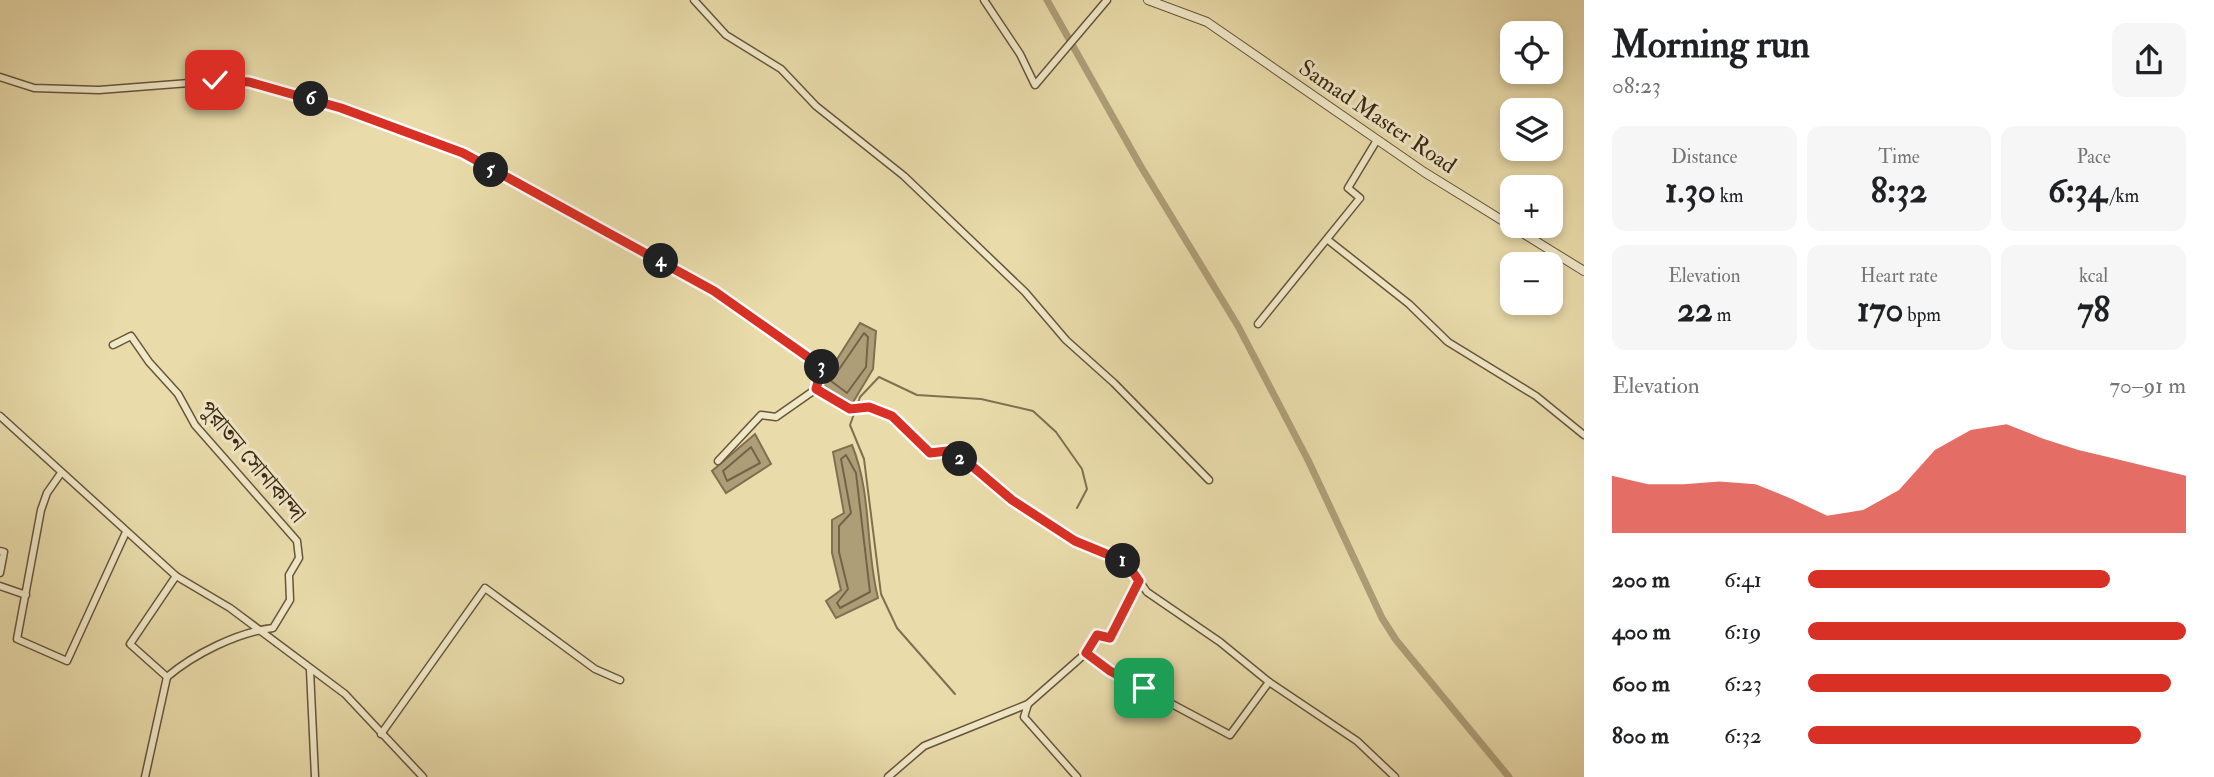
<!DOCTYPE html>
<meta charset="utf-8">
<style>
:root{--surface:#fff;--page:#f6f6f6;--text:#202124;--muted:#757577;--accent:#d93025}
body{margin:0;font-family:"IM FELL Double Pica","Noto Serif Bengali",serif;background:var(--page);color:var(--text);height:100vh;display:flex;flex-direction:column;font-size:26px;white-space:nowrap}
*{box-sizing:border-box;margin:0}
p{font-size:23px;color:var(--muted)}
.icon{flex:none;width:38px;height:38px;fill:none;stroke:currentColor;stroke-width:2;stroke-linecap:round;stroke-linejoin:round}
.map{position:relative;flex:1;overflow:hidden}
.sheet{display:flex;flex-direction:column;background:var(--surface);width:630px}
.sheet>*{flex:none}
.buttons{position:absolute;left:1500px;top:21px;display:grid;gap:14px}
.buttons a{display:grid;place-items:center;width:63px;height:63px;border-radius:14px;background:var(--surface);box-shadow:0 4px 10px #0003;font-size:35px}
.pin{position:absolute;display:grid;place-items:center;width:60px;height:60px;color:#fff;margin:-30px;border-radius:14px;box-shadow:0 4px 10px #0006}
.km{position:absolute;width:35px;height:35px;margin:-18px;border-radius:50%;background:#222;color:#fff;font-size:19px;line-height:35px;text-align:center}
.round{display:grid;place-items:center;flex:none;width:74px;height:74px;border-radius:14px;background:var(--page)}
.head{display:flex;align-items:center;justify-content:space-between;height:119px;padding:0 28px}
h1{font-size:38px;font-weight:800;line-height:52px}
.metrics{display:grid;grid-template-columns:repeat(3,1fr);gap:10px;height:119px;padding:7px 28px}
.metrics div{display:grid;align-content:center;border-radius:14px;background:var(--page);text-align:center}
.metrics b{font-size:35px;font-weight:800}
.metrics small{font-size:19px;font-weight:400}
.metrics p{font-size:19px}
.chart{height:196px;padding:14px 28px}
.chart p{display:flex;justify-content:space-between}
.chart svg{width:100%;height:126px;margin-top:7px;fill:var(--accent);opacity:.7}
ul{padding:0 28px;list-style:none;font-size:23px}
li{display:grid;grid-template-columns:112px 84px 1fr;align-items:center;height:52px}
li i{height:18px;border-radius:9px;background:var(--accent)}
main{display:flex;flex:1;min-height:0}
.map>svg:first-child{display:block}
.water{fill:#ae9e78;stroke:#806f51;stroke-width:2}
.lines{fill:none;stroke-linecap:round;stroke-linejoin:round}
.shore{stroke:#746447;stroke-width:2}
.stream{stroke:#806f51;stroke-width:2}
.canal{stroke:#ae9e78;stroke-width:7}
.minor-casing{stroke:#66563b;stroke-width:9}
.tertiary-casing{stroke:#66563b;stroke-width:10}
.minor{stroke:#f1e8c8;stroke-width:6}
.tertiary{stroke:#f1e8c8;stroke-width:8}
.route-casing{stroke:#fff;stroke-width:14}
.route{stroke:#d93025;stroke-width:9}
.labels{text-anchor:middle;stroke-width:6;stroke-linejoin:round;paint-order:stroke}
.street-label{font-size:23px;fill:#3a2916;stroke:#f1e8c8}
</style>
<main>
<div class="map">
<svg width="1584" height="777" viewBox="0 0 1584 777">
<rect width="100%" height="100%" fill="#e9dbaa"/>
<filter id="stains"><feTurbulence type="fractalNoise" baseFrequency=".00286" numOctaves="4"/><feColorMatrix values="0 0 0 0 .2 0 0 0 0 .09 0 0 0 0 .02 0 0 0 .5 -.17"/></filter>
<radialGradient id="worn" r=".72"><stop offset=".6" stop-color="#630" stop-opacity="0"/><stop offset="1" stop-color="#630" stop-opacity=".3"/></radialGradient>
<g class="water">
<path d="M860 323 876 331 873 369 852 404 820 386Z"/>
<path d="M755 434 771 464 726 493 712 471Z"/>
<path d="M852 445C872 494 865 546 878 598L836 618 826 601 841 590 832 553V520L844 513 833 452Z"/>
</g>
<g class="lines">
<g class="shore">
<path d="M864 333 868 337 866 367 847 393 831 381Z"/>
<path d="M751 447 760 463 727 481 723 471Z"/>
<path d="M846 455 856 473 870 592 840 608 837 603 848 589 839 552V526L851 513 841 459Z"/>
</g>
<g class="stream">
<path d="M857 406 860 397 879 377 917 395 981 399 1033 411 1056 432 1082 469 1087 489 1077 508"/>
<path d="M855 411 850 425 864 459 881 594 897 628 955 694"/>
</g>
<path class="canal" d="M1047 0 1140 165 1238 326 1308 460 1382 618 1396 640 1509 777"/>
<defs>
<g id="minor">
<path d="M694 0 726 35 781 69 816 106 904 176 1025 292 1066 340 1114 383 1209 480"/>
<path d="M984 0 1020 54 1035 85 1107 0"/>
<path d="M0 77 34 88 99 90 215 81 249 82 341 108 463 153 714 291 822 367 816 389"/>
<path d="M1328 240 1409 304 1448 342 1536 396 1584 435"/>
<path d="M1258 324 1360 198 1348 188 1377 140"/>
<path d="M113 345 131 336 149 362 178 394 195 425 297 541 299 558 289 575 290 600 273 628C238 632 194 654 167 677L145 777"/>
<path d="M0 416 176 576 230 608 345 694 423 777"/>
<path d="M718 461 761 415 776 417 816 389 850 409 869 407 892 416 930 453 947 451 972 466 1012 500 1075 541 1126 562 1147 592 1220 642 1269 682 1357 741 1395 777"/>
<path d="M61 473 47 493 41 510 17 639 67 661 126 532"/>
<path d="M0 551 4 552 0 573"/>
<path d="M0 586 26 595"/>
<path d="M1086 653 1110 671 1230 735 1269 682"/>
<path d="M310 670 315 777"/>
<path d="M167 677 130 644 176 576"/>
<path d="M1028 704 1024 717 1077 777"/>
<path d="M381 734 485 588 595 669 620 680"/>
<path d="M888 777 924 746 1028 704 1086 653 1097 635 1110 638 1139 581"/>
</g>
<path id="tertiary" d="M1148 0 1207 22 1424 172 1584 271"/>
</defs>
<use href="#minor" class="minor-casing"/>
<use href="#tertiary" class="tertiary-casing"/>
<use href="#minor" class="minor"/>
<use href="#tertiary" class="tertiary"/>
</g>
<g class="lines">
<defs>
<path id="route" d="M215 80 249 82 341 108 463 153 714 291 822 367 816 389 850 409 869 407 892 416 930 453 947 451 972 466 1012 500 1075 541 1126 562 1139 581 1110 638 1097 635 1086 653 1110 671 1144 688"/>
</defs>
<use href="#route" class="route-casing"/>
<use href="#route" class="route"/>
</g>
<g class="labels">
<g class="street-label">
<text transform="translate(1378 116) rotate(34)" y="8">Samad Master Road</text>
<text transform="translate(253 461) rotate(50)" y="8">পুরাতন সোনাকান্দা</text>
</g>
</g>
<rect width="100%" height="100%" filter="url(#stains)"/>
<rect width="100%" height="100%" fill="url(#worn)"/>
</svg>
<div class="buttons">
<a><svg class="icon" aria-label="locate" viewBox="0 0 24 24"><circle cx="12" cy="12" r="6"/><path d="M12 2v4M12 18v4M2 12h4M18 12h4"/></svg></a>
<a><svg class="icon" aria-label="layers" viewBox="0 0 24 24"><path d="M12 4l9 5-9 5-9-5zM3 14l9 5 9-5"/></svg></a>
<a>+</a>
<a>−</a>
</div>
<div class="pin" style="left:1144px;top:688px;background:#1e9e55"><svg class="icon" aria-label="arrive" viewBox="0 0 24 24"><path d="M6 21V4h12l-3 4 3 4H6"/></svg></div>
<div class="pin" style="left:215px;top:80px;background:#d93025"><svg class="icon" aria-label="check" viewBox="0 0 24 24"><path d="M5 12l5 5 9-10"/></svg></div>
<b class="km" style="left:1123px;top:561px">1</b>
<b class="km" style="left:960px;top:459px">2</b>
<b class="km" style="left:822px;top:367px">3</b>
<b class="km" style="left:661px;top:261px">4</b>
<b class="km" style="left:491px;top:170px">5</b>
<b class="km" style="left:311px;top:99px">6</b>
</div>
<section class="sheet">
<div class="head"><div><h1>Morning run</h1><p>08:23</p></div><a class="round"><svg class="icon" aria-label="share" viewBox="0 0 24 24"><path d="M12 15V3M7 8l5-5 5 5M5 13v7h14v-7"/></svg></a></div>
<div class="metrics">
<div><p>Distance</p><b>1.30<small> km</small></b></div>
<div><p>Time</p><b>8:32</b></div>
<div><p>Pace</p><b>6:34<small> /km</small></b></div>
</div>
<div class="metrics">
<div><p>Elevation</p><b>22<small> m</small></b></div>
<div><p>Heart rate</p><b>170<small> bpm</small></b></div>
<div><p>kcal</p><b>78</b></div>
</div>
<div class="chart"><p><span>Elevation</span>70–91 m</p>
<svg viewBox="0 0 160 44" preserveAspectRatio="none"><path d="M0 44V24L10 27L20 27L30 26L40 27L50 32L60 38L70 36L80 29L90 15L100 8L110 6L120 11L130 15L140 18L150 21L160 24V44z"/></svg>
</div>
<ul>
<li><b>200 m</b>6:41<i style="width:80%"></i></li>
<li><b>400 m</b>6:19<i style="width:100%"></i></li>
<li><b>600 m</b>6:23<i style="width:96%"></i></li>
<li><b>800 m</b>6:32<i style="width:88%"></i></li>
</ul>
</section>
</main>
